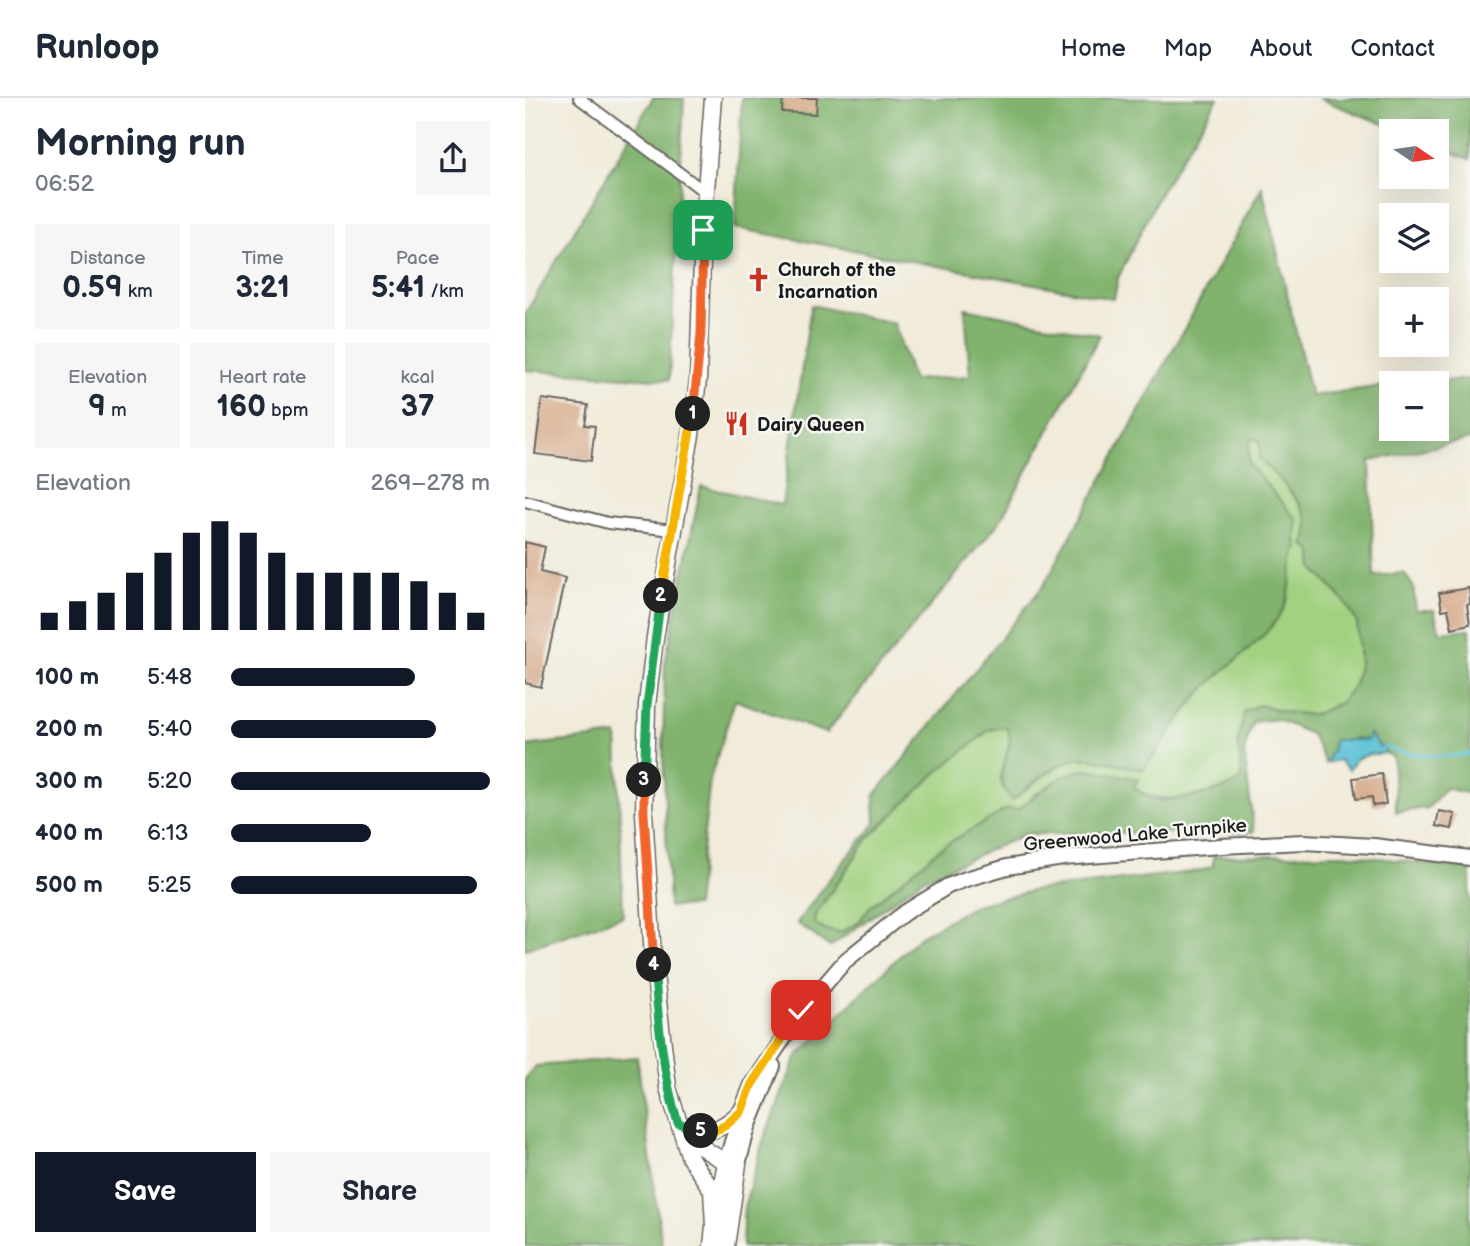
<!DOCTYPE html>
<meta charset="utf-8">
<style>
:root{--surface:#fff;--page:#f6f6f7;--text:#1f2937;--muted:#747a83;--line:#e0e1e3;--accent:#111827}
body{margin:0;font-family:"Balsamiq Sans",sans-serif;background:var(--page);color:var(--text);height:100vh;display:flex;flex-direction:column;font-size:26px;white-space:nowrap}
*{box-sizing:border-box;margin:0}
p{font-size:23px;color:var(--muted)}
.icon{flex:none;width:38px;height:38px;fill:none;stroke:currentColor;stroke-width:2;stroke-linecap:round;stroke-linejoin:round}
.map{position:relative;flex:1;overflow:hidden}
.sheet{display:flex;flex-direction:column;background:var(--surface);width:525px}
.sheet>*{flex:none}
.needle{width:46px;rotate:103deg}
.fabs{position:absolute;left:854px;top:21px;display:grid;gap:14px}
.fabs a{display:grid;place-items:center;width:70px;height:70px;border-radius:0px;background:var(--surface);box-shadow:0 7px 28px #0002;font-size:35px}
.pin{position:absolute;display:grid;place-items:center;width:60px;height:60px;color:#fff;margin:-30px;border-radius:14px;box-shadow:0 4px 10px #0006}
.km{position:absolute;width:35px;height:35px;margin:-18px;border-radius:50%;background:#222;color:#fff;font-size:19px;line-height:35px;text-align:center}
.round{display:grid;place-items:center;flex:none;width:74px;height:74px;border-radius:0px;background:var(--page)}
.summary{display:flex;align-items:center;justify-content:space-between;height:119px;padding:0 35px}
h1{font-size:38px;font-weight:700;line-height:52px}
.stats{display:grid;grid-template-columns:repeat(3,1fr);gap:10px;height:119px;padding:7px 35px}
.stats div{display:grid;align-content:center;border-radius:0px;background:var(--page);text-align:center}
.stats b{font-size:30px;font-weight:700}
.stats small{font-size:19px;font-weight:400}
.stats p{font-size:19px}
.chart{height:196px;padding:14px 35px}
.chart p{display:flex;justify-content:space-between}
.chart svg{width:100%;height:126px;margin-top:7px;stroke:var(--accent);stroke-width:6}
.button{display:flex;gap:14px;margin-top:auto;padding:14px 35px}
.button a{flex:1;height:80px;border-radius:0px;background:var(--accent);color:#fff;font-size:28px;font-weight:700;line-height:80px;text-align:center}
.button a+a{background:var(--page);color:var(--text)}
ul{padding:0 35px;list-style:none;font-size:23px}
li{display:grid;grid-template-columns:112px 84px 1fr;align-items:center;height:52px}
li i{height:18px;border-radius:9px;background:var(--accent)}
header{display:flex;align-items:center;gap:42px;box-sizing:border-box;height:98px;padding:0 35px;background:var(--surface);border-bottom:2px solid var(--line)}
header strong{font-size:33px}
nav{display:flex;gap:38px;margin-inline-start:auto;font-size:24px}
main{display:flex;flex:1;min-height:0}
.map>svg:first-child{display:block}
.green{fill:#a2d180;stroke:#5f764e;stroke-width:2}
.forest{fill:#81b36e;stroke:#4e6845;stroke-width:2;fill-rule:evenodd}
.water{fill:#57c0d4;stroke:#3a6e78;stroke-width:2}
.lines{fill:none;stroke-linecap:round;stroke-linejoin:round}
.stream{stroke:#57c0d4;stroke-width:3.5}
.building{fill:#d6ab8c}
.street-casing{stroke:#67645e;stroke-width:14}
.secondary-casing{stroke:#67645e;stroke-width:18}
.primary-casing{stroke:#67645e;stroke-width:19}
.street{stroke:#fff;stroke-width:10}
.secondary{stroke:#fff;stroke-width:14}
.primary{stroke:#fff;stroke-width:16}
.split-1-casing{stroke:#fff;stroke-width:14}
.split-2-casing{stroke:#fff;stroke-width:14}
.split-3-casing{stroke:#fff;stroke-width:14}
.split-4-casing{stroke:#fff;stroke-width:14}
.split-5-casing{stroke:#fff;stroke-width:14}
.split-6-casing{stroke:#fff;stroke-width:14}
.split-1{stroke:#f0652b;stroke-width:9}
.split-2{stroke:#f5b400;stroke-width:9}
.split-3{stroke:#22a559;stroke-width:9}
.split-4{stroke:#f0652b;stroke-width:9}
.split-5{stroke:#22a559;stroke-width:9}
.split-6{stroke:#f5b400;stroke-width:9}
.labels{text-anchor:middle;stroke-width:5;stroke-linejoin:round;paint-order:stroke}
.poi-label{font-size:19px;font-weight:bold;fill:#1c1c1c;stroke:#f6f6f2;text-anchor:start}
.street-label{font-size:19px;fill:#1c1c1c;stroke:#f6f6f2}
</style>
<header>
<strong>Runloop</strong>
<nav><a>Home</a><a>Map</a><a>About</a><a>Contact</a></nav>
</header>
<main>
<section class="sheet">
<div class="summary"><div><h1>Morning run</h1><p>06:52</p></div><a class="round"><svg class="icon" aria-label="share" viewBox="0 0 24 24"><path d="M12 15V3M7 8l5-5 5 5M5 13v7h14v-7"/></svg></a></div>
<div class="stats">
<div><p>Distance</p><b>0.59<small> km</small></b></div>
<div><p>Time</p><b>3:21</b></div>
<div><p>Pace</p><b>5:41<small> /km</small></b></div>
</div>
<div class="stats">
<div><p>Elevation</p><b>9<small> m</small></b></div>
<div><p>Heart rate</p><b>160<small> bpm</small></b></div>
<div><p>kcal</p><b>37</b></div>
</div>
<div class="chart"><p><span>Elevation</span>269–278 m</p>
<svg viewBox="0 0 160 44" preserveAspectRatio="none"><path d="M5 44V38M15 44V34M25 44V31M35 44V24M45 44V17M55 44V10M65 44V6M75 44V10M85 44V17M95 44V24M105 44V24M115 44V24M125 44V24M135 44V27M145 44V31M155 44V38"/></svg>
</div>
<ul>
<li><b>100 m</b>5:48<i style="width:71%"></i></li>
<li><b>200 m</b>5:40<i style="width:79%"></i></li>
<li><b>300 m</b>5:20<i style="width:100%"></i></li>
<li><b>400 m</b>6:13<i style="width:54%"></i></li>
<li><b>500 m</b>5:25<i style="width:95%"></i></li>
</ul>
<div class="button"><a>Save</a><a>Share</a></div>
</section>
<div class="map">
<svg width="945" height="1148" viewBox="0 0 945 1148">
<rect width="100%" height="100%" fill="#f6f6f2"/>
<filter id="ink" filterUnits="userSpaceOnUse"><feTurbulence type="fractalNoise" baseFrequency=".0143" numOctaves="2"/><feDisplacementMap in="SourceGraphic" scale="14" xChannelSelector="R" yChannelSelector="G"/><feConvolveMatrix kernelMatrix="1 2 1 2 8 2 1 2 1" color-interpolation-filters="sRGB"/></filter>
<filter id="wash" filterUnits="userSpaceOnUse"><feTurbulence type="fractalNoise" baseFrequency=".00686" numOctaves="4" result="noise"/><feDisplacementMap in="SourceGraphic" scale="28" xChannelSelector="R" yChannelSelector="G"/><feGaussianBlur stdDeviation="1.57" result="paint"/><feColorMatrix in="noise" values="0 0 0 0 0 0 0 0 0 0 0 0 0 0 0 0 0 1.4 0 .05"/><feComposite in="paint" operator="in"/></filter>
<g filter="url(#wash)">
<rect width="100%" height="100%" fill="#f1ebd9"/>
<path class="green" d="M727 341H732L735 344 764 393 783 418 782 443 788 454 789 470 820 504 832 524 835 564 829 587 815 605 788 617 760 614 733 607 713 644 717 681 710 687C677 696 638 712 608 689L613 682 512 695 494 711 418 748 345 809 334 824 315 835 298 831 290 826 289 819 342 742 410 676 464 632 482 629 486 638 476 681 487 702C501 690 529 668 547 662 566 657 599 668 618 672 637 646 655 618 676 594 701 567 736 546 756 515 768 497 765 468 773 448L771 443 772 422 724 366V345Z"/>
<g class="forest">
<path d="M128 0H159L144 282 0 272V216Z"/>
<path d="M217 0H693L635 95 593 180 589 201 210 130Z"/>
<path d="M793 0H945V61L912 48V33H876Z"/>
<path d="M737 89 786 298 866 287V331H912V285H892L945 281V341L845 363 849 478 879 475 888 488 891 512H909L915 534 945 531V696L920 690 903 710 871 714 868 659 860 655 859 649H855L845 636 842 642 830 640 808 650 801 665 786 636 752 621 728 624 719 653 729 734 501 736 398 781 305 849 272 825 304 781 350 726 349 698 519 487ZM727 341H732L735 344 734 361C755 383 796 414 779 447L788 454 789 470 820 504 832 524 835 564 829 587 815 605 788 617 760 614 733 607 719 614 713 644 717 681C700 694 650 705 628 701 620 699 615 694 609 689L613 681C596 678 576 672 559 672 539 673 509 698 494 711H482L418 748 345 809 334 824 315 835 298 831 290 826 289 818 342 741 410 676 464 632 482 629C492 650 470 671 478 689 480 693 484 698 487 703 501 690 528 668 547 662 566 657 599 668 618 672 637 646 655 618 676 594 701 567 736 547 756 515 768 497 765 468 773 448L771 443 772 422 724 366V345Z"/>
<path d="M286 207 369 225 388 282 445 278 440 210 575 237 475 423 301 635 210 602 185 681 171 808 144 809 138 655 140 565 176 388 257 407Z"/>
<path d="M92 637 98 818 0 851V648Z"/>
<path d="M819 756 945 771V1148H217L219 1109 238 1043 272 958 395 838 451 807 510 792 675 773 688 768V758Z"/>
<path d="M112 959 137 1148H0V981L11 968Z"/>
</g>
<path class="water" d="M844 636 855 649H859L860 655 842 657 831 661 824 672 814 662 801 665 808 650V642H842Z"/>
<g class="lines">
<path class="stream" d="M859 649C887 658 915 661 945 656"/>
</g>
<g id="blocks">
<g class="building">
<path d="M258 0H292L291 16 257 14Z"/>
<path d="M17 301 63 307 60 327 70 328 66 363 10 356Z"/>
<path d="M0 444 20 449 15 474 40 480 16 589 0 585Z"/>
<path d="M944 490 945 506 942 507 945 526 927 530 923 511 917 512 914 495Z"/>
<path d="M857 676 861 706 848 708 847 699 831 701 828 680Z"/>
<path d="M914 713 930 716 927 731 911 728Z"/>
</g>
</g>
</g>
<g filter="url(#ink)">
<use href="#blocks" fill-opacity="0" stroke="#67645e" stroke-width="2"/>
<g class="lines">
<defs>
<g id="street">
<path d="M54 0 180 94"/>
<path d="M0 403 83 425 149 432"/>
</g>
<g id="secondary">
<path d="M201 1064 216 1014 227 987 277 913 320 863 379 815 423 788 441 781 482 769 538 760 695 748 779 744 849 748 945 760"/>
<path d="M213 1066 223 1029 248 968"/>
</g>
<g id="primary">
<path d="M188 0 178 132 173 282 166 337 130 539 122 607 119 715 128 860 143 990 165 1060 187 1092 189 1128"/>
<path d="M155 1026C185 1036 192 1035 216 1014"/>
<path d="M159 1032C174 1048 190 1062 213 1066L201 1148"/>
<path d="M187 1148 189 1128 201 1064"/>
</g>
</defs>
<use href="#street" class="street-casing"/>
<use href="#secondary" class="secondary-casing"/>
<use href="#primary" class="primary-casing"/>
<use href="#street" class="street"/>
<use href="#secondary" class="secondary"/>
<use href="#primary" class="primary"/>
</g>
</g>
<g class="lines" filter="url(#ink)">
<defs>
<path id="split-1" d="M168 316 176 235 178 132"/>
<path id="split-2" d="M136 498 168 316"/>
<path id="split-3" d="M119 682 122 607 136 498"/>
<path id="split-4" d="M119 682V715L129 867"/>
<path id="split-5" d="M129 867C133 919 137 975 153 1025L176 1033"/>
<path id="split-6" d="M176 1033 187 1034 201 1027 216 1014 227 986 276 912"/>
</defs>
<use href="#split-1" class="split-1-casing"/>
<use href="#split-2" class="split-2-casing"/>
<use href="#split-3" class="split-3-casing"/>
<use href="#split-4" class="split-4-casing"/>
<use href="#split-5" class="split-5-casing"/>
<use href="#split-6" class="split-6-casing"/>
<use href="#split-1" class="split-1"/>
<use href="#split-2" class="split-2"/>
<use href="#split-3" class="split-3"/>
<use href="#split-4" class="split-4"/>
<use href="#split-5" class="split-5"/>
<use href="#split-6" class="split-6"/>
</g>
<defs>
<symbol id="church-bare" viewBox="-9 -9 18 18"><path d="M-1.2-6h2.4v3.5h3.3v2.4h-3.3V6h-2.4V-.1h-3.3v-2.4h3.3Z" fill="#c8321e" stroke="#f6f6f2" stroke-width="2.5" paint-order="stroke"/></symbol>
<symbol id="restaurant-bare" viewBox="-9 -9 18 18"><path d="M-5-6h1v4h1v-4h1v4h1v-4h1v5L-1.5 .5V6h-2V.5L-5-1ZM5-6V6H3V1.5H1.5Q1.5-4 5-6Z" fill="#c8321e" stroke="#f6f6f2" stroke-width="2.5" paint-order="stroke"/></symbol>
</defs>
<g fill-rule="evenodd">
<use href="#church-bare" x="216" y="164" width="35" height="35"/>
<use href="#restaurant-bare" x="194" y="308" width="35" height="35"/>
</g>
<g class="labels">
<g class="poi-label">
<text x="253" y="178">Church of the<tspan x="253" dy="22">Incarnation</tspan></text>
<text x="232" y="333">Dairy Queen</text>
</g>
<g class="street-label">
<text transform="translate(610 736) rotate(-5)" y="7">Greenwood Lake Turnpike</text>
</g>
</g>
</svg>
<div class="fabs">
<a><svg class="needle" viewBox="-14 -14 28 28"><path d="M0-13l5 13h-10z" fill="#e53935"/><path d="M0 13l5-13h-10z" fill="#747a83"/></svg></a>
<a><svg class="icon" aria-label="layers" viewBox="0 0 24 24"><path d="M12 4l9 5-9 5-9-5zM3 14l9 5 9-5"/></svg></a>
<a>+</a>
<a>−</a>
</div>
<div class="pin" style="left:178px;top:132px;background:#1e9e55"><svg class="icon" aria-label="arrive" viewBox="0 0 24 24"><path d="M6 21V4h12l-3 4 3 4H6"/></svg></div>
<div class="pin" style="left:276px;top:912px;background:#d93025"><svg class="icon" aria-label="check" viewBox="0 0 24 24"><path d="M5 12l5 5 9-10"/></svg></div>
<b class="km" style="left:168px;top:316px">1</b>
<b class="km" style="left:136px;top:498px">2</b>
<b class="km" style="left:119px;top:682px">3</b>
<b class="km" style="left:129px;top:867px">4</b>
<b class="km" style="left:176px;top:1033px">5</b>
</div>
</main>
